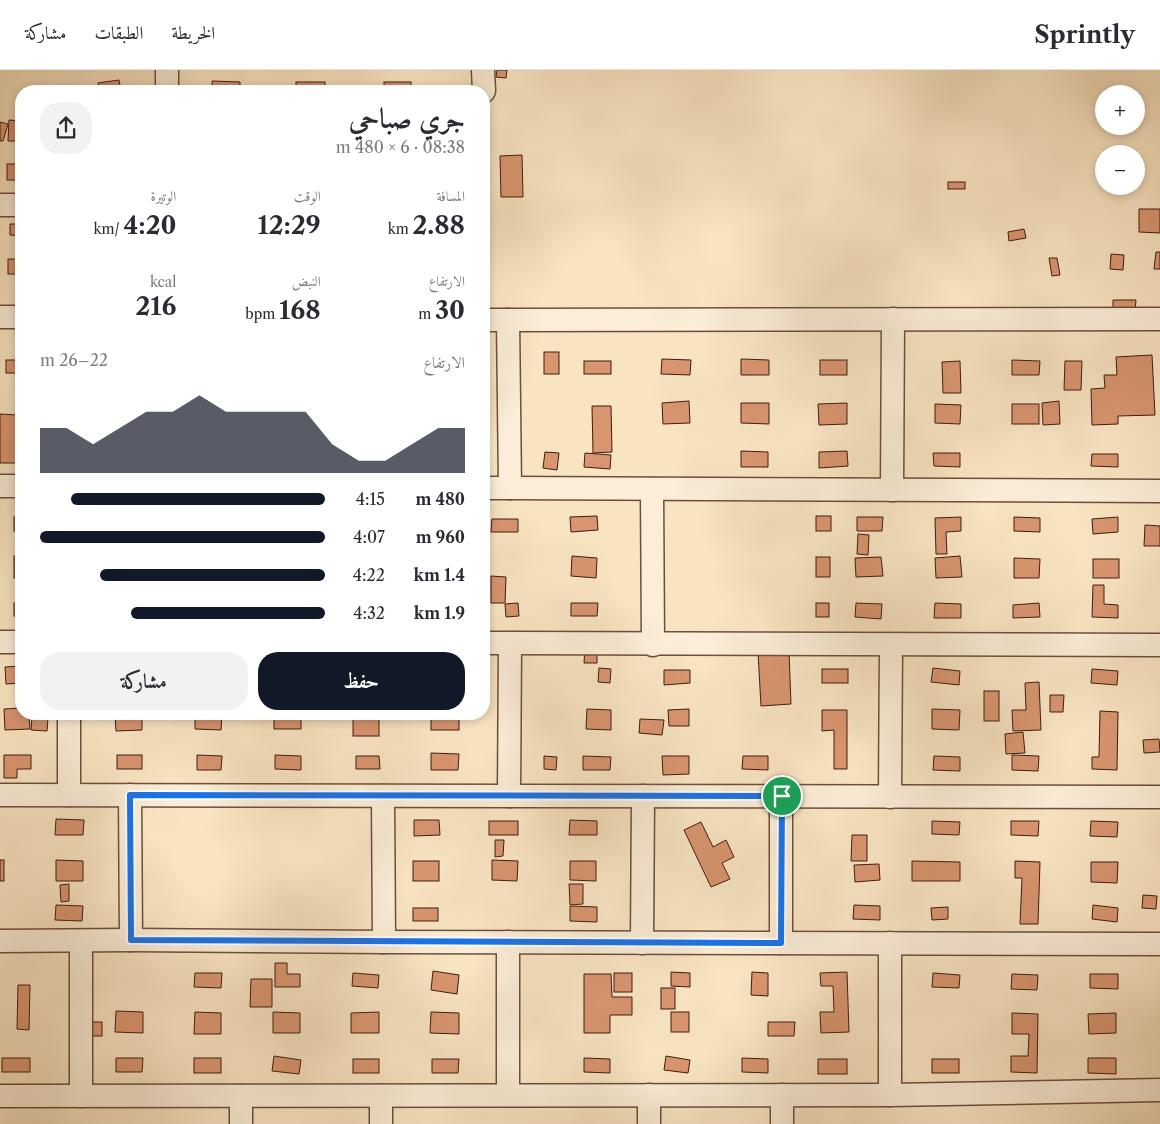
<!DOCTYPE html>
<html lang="ar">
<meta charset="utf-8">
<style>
:root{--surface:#fff;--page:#f2f2f3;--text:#2b2b33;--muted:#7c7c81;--line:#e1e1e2;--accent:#111827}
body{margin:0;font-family:"Libre Caslon Text",Amiri,serif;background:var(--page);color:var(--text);direction:rtl;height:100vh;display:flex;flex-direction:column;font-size:19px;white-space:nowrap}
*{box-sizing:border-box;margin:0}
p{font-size:16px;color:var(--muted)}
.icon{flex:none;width:28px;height:28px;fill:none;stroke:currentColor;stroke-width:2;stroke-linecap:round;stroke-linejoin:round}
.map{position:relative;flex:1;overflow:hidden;direction:ltr}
.drawer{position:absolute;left:15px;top:15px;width:475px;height:635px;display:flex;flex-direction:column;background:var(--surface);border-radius:20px;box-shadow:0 2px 8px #0003;direction:rtl}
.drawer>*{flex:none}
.fabs{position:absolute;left:1095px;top:15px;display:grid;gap:10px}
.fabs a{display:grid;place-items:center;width:50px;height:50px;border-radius:50%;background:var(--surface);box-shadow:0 2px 8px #0003;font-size:25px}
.pin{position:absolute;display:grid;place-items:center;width:42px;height:42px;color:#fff;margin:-21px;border:2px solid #fff;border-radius:50%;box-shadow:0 1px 5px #0007}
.round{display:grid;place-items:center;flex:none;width:52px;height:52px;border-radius:20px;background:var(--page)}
.head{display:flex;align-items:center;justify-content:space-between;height:85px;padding:0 25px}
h1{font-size:28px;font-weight:700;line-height:38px}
.metrics{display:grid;grid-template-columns:repeat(3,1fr);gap:8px;height:85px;padding:5px 25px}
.metrics div{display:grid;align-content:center}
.metrics b{font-size:25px;font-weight:700}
.metrics small{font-size:14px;font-weight:400}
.metrics p{font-size:14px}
.chart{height:140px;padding:10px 25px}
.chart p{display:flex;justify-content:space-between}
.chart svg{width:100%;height:90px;margin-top:5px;fill:var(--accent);opacity:.7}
.cta{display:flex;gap:10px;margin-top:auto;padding:10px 25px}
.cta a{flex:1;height:58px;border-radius:20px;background:var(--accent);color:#fff;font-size:20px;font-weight:700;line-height:58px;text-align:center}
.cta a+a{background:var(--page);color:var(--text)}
ul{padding:0 25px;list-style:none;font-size:16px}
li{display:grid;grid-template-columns:80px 60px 1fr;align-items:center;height:38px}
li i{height:12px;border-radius:6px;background:var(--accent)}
header{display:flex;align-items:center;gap:30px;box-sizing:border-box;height:70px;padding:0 25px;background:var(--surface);border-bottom:1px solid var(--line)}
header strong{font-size:24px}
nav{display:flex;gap:28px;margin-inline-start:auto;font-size:18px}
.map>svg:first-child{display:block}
.building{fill:#d89570;stroke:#3e1c0e}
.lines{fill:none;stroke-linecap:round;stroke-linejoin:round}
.street-casing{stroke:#6d4e3b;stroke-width:25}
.street{stroke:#fbedd7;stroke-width:22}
.route-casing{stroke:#fff;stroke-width:10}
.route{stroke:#1a73e8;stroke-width:6}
</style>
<header>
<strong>Sprintly</strong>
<nav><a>الخريطة</a><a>الطبقات</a><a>مشاركة</a></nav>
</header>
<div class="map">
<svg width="1160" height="1054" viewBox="0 0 1160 1054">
<rect width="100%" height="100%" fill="#f9e4c2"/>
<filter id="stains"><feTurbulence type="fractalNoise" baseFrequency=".004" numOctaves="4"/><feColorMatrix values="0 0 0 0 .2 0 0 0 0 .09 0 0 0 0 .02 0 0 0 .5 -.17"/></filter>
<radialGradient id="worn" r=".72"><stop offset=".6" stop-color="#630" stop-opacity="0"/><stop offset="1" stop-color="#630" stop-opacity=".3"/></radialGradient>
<g class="building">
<path d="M497 0H507L506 8 496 7Z"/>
<path d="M119 10 121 21H99L98 13Z"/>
<path d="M212 11 240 12V21H212Z"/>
<rect x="296" y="12" width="29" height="9"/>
<rect x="384" y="12" width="27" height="9"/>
<path d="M9 50 21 51V71H8Z"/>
<path d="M0 52 8 54 3 71H0Z"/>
<path d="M522 85 523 127H501L500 86Z"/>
<rect x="7" y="94" width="14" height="16"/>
<rect x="948" y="112" width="17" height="7"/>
<path d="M1139 139H1160V163L1139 162Z"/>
<path d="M10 154H21V166L10 165Z"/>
<path d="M1024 159 1026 168 1009 171 1008 162Z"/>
<path d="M1156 182H1160V199H1154Z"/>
<path d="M1111 184 1124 185 1123 200 1110 199Z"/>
<path d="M1049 188H1057L1060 205 1052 206Z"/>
<rect x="8" y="189" width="13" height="15"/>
<path d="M1113 230H1136L1135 242H1113Z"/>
<rect x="544" y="282" width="15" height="22"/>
<path d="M1152 285 1155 345 1118 346V354L1092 355 1091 319 1105 318 1104 305H1117L1116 287Z"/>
<path d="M662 289 691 290 690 305 661 304Z"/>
<path d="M741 289 769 290V305H741Z"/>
<rect x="6" y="290" width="15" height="13"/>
<rect x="820" y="290" width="27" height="15"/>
<path d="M1012 290 1040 291 1039 305H1012Z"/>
<rect x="584" y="291" width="27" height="13"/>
<path d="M960 291 961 323H943L942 292Z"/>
<path d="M1065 291H1082L1081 320H1064Z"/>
<path d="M689 331 690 353 663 354 662 333Z"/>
<path d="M1059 331 1060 354 1043 355 1042 333Z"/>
<path d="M741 333H769V354L741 353Z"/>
<path d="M847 333V354L819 355 818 334Z"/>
<path d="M935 334 961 335 960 354 935 353Z"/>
<rect x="1012" y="334" width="27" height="20"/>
<path d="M592 336H611L612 382 593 383Z"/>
<path d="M0 344 18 345 17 383H21V393H0Z"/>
<path d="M741 381 768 382V397H741Z"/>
<path d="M847 381 848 396 819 398V382Z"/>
<path d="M545 382 559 383 557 400 543 398Z"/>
<path d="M585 383 611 385 610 399 584 397Z"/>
<path d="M933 383H960V397L934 396Z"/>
<path d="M1092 384H1118V397L1091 396Z"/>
<path d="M597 446 598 460 571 462 570 447Z"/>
<rect x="816" y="446" width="15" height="15"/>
<rect x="14" y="447" width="7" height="14"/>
<path d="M857 447H883L882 461H857Z"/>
<path d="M961 447V461L946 462 947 484H936L935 448Z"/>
<path d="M1014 447 1040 448V462L1014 461Z"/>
<path d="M1118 447V462L1093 464 1092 449Z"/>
<path d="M492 449H518V462H491Z"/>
<path d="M1145 455 1160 456V476H1144Z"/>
<path d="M858 464 869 465 868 485 857 484Z"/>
<rect x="14" y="486" width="7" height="22"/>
<path d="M572 486 597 488 596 508 571 506Z"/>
<path d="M960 486 962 507 936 508 935 488Z"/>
<rect x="816" y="487" width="14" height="20"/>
<path d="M881 487 883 506 856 507 855 488Z"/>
<path d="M1014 488 1040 489 1039 508H1014Z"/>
<rect x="1093" y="489" width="26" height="19"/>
<path d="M491 506 506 507 505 533H491Z"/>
<path d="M1093 515H1104V534L1118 535V548L1092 547Z"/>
<rect x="14" y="533" width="7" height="13"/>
<path d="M518 533 519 546 506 547 505 534Z"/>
<path d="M571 533H598L597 546H571Z"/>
<rect x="816" y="533" width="13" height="14"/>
<path d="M856 533 882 534 881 549 855 547Z"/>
<path d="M935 533 961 534V548H934Z"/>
<path d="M1039 533 1040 547 1013 548V535Z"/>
<path d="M585 578H597V593H584Z"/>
<path d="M789 582 791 634 761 636 758 583Z"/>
<path d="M21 596V613L6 614 5 597Z"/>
<path d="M599 598 611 599 610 613 598 612Z"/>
<path d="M933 598 960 601 959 615 931 612Z"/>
<rect x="822" y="599" width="26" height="14"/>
<path d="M1092 599 1118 601 1117 615 1091 613Z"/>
<path d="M664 600H690V613L664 615Z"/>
<path d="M1039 612 1041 660 1013 661 1012 640H1026L1025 613Z"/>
<rect x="984" y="621" width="15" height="30"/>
<path d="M1050 625H1064L1063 642H1050Z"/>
<path d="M21 638V644H29L30 659 5 660 4 639Z"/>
<path d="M587 639 611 640V660L586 659Z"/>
<path d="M689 639V656H669L668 640Z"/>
<path d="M932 639 960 640 959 660 932 659Z"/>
<path d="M822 640H847V699H834V660L822 661Z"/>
<path d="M1100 641 1118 642 1117 700 1092 699V687H1099Z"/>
<path d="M115 644H142V660L116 661Z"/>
<path d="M144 644H168V648L144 649Z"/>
<path d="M195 644H222L221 660 195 659Z"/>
<rect x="274" y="644" width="27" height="15"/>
<rect x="353" y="644" width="26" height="22"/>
<rect x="431" y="644" width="28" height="16"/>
<path d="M32 647 48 648 47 661 31 660Z"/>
<path d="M640 649 664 650 662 665 639 663Z"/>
<path d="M1023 662 1025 683 1006 684 1005 664Z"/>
<path d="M1159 669 1160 682 1144 683 1143 670Z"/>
<path d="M431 683 459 684 458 700H431Z"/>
<path d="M4 685H31V699H17V708H4Z"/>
<rect x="117" y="685" width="25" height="14"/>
<path d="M197 685 222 686 221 700H197Z"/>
<path d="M275 685 301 686V700L275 699Z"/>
<path d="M1012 685 1039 686 1038 701 1012 700Z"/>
<path d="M356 686H379L380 699H356Z"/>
<path d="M544 686 557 687 556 700 544 699Z"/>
<path d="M583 686 611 687 610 700H583Z"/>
<path d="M662 686H689V704L663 705Z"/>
<path d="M743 686H768V700L742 699Z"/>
<path d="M934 686 960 687V701L933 700Z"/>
<path d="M56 749 84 750 83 765H55Z"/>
<path d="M414 750H439L440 765 414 766Z"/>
<path d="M570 750 597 751V765H569Z"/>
<rect x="489" y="751" width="29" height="14"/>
<path d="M932 751 960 752 959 765 932 764Z"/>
<path d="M1011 751H1039L1038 766 1011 765Z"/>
<path d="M1091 751 1118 752 1117 767 1090 766Z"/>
<path d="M701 752 713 777 726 770 734 787 722 793 730 809 711 817 684 760Z"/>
<path d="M852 765H867V791H851Z"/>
<path d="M495 770H504L503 786 495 787Z"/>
<rect x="0" y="790" width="4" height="21"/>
<path d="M56 790 83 791V811H56Z"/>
<path d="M492 790 518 791 517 811 492 810Z"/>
<rect x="413" y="791" width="26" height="20"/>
<path d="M570 791H596V811L570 810Z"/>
<path d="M912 791 960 792V811H912Z"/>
<path d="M1015 791 1040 792 1038 854H1020L1022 808H1015Z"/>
<path d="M1091 792H1118L1117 813 1091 812Z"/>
<path d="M879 794 880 810 855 812 854 795Z"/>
<path d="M69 814V831L61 832 60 815Z"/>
<path d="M569 814H583V834L570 835Z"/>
<path d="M1143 825 1157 826 1156 839 1142 838Z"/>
<path d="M56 835 83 836 82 851 55 850Z"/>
<path d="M854 835 880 836V850L853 849Z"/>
<path d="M1093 835 1118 838 1117 852 1092 849Z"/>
<path d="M570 836 597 837V852L570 851Z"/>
<path d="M948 837V849L932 850 931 838Z"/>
<rect x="413" y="838" width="25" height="13"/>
<path d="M275 893H287V904H300V917H275Z"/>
<path d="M433 901 459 905 457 924 431 920Z"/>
<path d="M671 902 690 903V917L671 916Z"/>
<path d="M752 902 768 903V926L751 925Z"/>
<path d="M847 902 849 962 821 963 820 942H834L833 916H821L820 903Z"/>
<path d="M195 903H222L221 918 194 917Z"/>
<path d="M353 903 379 905 378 918 352 916Z"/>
<rect x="614" y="903" width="18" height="19"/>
<path d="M933 903 960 905 959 918 932 917Z"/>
<path d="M584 904H611L612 927H632V945H610V963H584Z"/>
<path d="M1012 904 1038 905 1037 920 1011 919Z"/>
<path d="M1090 904H1118V919L1090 918Z"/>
<path d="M251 909H272V937H250Z"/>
<path d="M18 915H30L29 960 17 959Z"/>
<rect x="661" y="918" width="14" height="21"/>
<path d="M116 941 143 942V963L115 962Z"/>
<path d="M195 942 221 943V964H194Z"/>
<path d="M273 942 300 943V963H273Z"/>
<path d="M379 942V963H351V943Z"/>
<path d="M431 942 459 943V964L430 963Z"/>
<rect x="671" y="942" width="18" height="20"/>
<path d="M1012 943 1038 944 1037 1003 1011 1002V986H1028L1029 964H1012Z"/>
<path d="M1116 943V963L1089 964 1088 944Z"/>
<rect x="91" y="952" width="11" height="14"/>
<path d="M768 952H795L794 966H768Z"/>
<path d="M274 986 301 990 299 1004 272 1001Z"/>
<path d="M666 986 690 990 688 1003 664 1000Z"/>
<rect x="2" y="988" width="28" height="14"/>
<path d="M116 988H143L142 1002H116Z"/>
<rect x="194" y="988" width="27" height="15"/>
<path d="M584 988 610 989V1003L584 1002Z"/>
<path d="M742 988 768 989V1003L742 1002Z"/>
<path d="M1088 988H1116V1004L1088 1003Z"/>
<rect x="353" y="989" width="26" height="14"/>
<path d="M432 989H459L458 1003H432Z"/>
<rect x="818" y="989" width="29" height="15"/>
<rect x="932" y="989" width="27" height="14"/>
</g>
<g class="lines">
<defs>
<g id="street">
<path d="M483 0 484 21"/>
<path d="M167 21V0"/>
<path d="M0 135H21"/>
<path d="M0 247H21"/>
<path d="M484 250 1160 249"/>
<path d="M508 250 510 418"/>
<path d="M0 416H21"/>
<path d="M484 418 1160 421"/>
<path d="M652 419 653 575"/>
<path d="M892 420 893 249"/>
<path d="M0 572H21"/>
<path d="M484 573 1160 575"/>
<path d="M69 644V725"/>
<path d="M0 725 1160 727"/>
<path d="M130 725 131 870"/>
<path d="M383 726 384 872"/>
<path d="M509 726 510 574"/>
<path d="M890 727 891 575"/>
<path d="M0 871 131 870 384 872 1160 874"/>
<path d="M642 873 643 726"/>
<path d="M781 873V726"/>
<path d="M890 873V1025"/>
<path d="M508 1025V872"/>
<path d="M0 1026 890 1025 1160 1020"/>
<path d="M81 1026V871"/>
<path d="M241 1026V1054"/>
<path d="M381 1054V1026"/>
<path d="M649 1054V1025"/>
<path d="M782 1054V1025"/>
</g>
</defs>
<use href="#street" class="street-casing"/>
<use href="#street" class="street"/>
</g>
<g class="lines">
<defs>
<path id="route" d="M130 725 782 726 781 873 131 870Z"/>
</defs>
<use href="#route" class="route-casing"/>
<use href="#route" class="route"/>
</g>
<rect width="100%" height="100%" filter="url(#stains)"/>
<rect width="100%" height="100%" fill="url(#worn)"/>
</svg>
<div class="fabs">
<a>+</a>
<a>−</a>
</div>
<div class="pin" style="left:782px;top:726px;background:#1e9e55"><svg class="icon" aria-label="arrive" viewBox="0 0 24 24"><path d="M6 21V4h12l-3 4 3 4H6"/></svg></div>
<section class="drawer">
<div class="head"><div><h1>جري صباحي</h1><p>08:38 · 6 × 480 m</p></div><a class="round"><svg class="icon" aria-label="share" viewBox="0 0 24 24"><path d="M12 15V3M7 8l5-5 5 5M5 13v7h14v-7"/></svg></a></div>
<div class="metrics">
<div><p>المسافة</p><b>2.88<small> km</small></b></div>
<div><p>الوقت</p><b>12:29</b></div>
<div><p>الوتيرة</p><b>4:20<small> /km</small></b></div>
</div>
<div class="metrics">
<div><p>الارتفاع</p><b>30<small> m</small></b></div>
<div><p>النبض</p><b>168<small> bpm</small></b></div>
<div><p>kcal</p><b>216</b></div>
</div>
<div class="chart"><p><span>الارتفاع</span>22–26 m</p>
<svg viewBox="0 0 160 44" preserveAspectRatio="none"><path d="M0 44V22L10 22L20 30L30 22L40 14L50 14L60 6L70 14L80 14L90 14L100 14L110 30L120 38L130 38L140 30L150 22L160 22V44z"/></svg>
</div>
<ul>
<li><b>480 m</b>4:15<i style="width:89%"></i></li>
<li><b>960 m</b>4:07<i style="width:100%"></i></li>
<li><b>1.4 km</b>4:22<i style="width:79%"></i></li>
<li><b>1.9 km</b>4:32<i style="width:68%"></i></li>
</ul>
<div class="cta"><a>حفظ</a><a>مشاركة</a></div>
</section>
</div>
